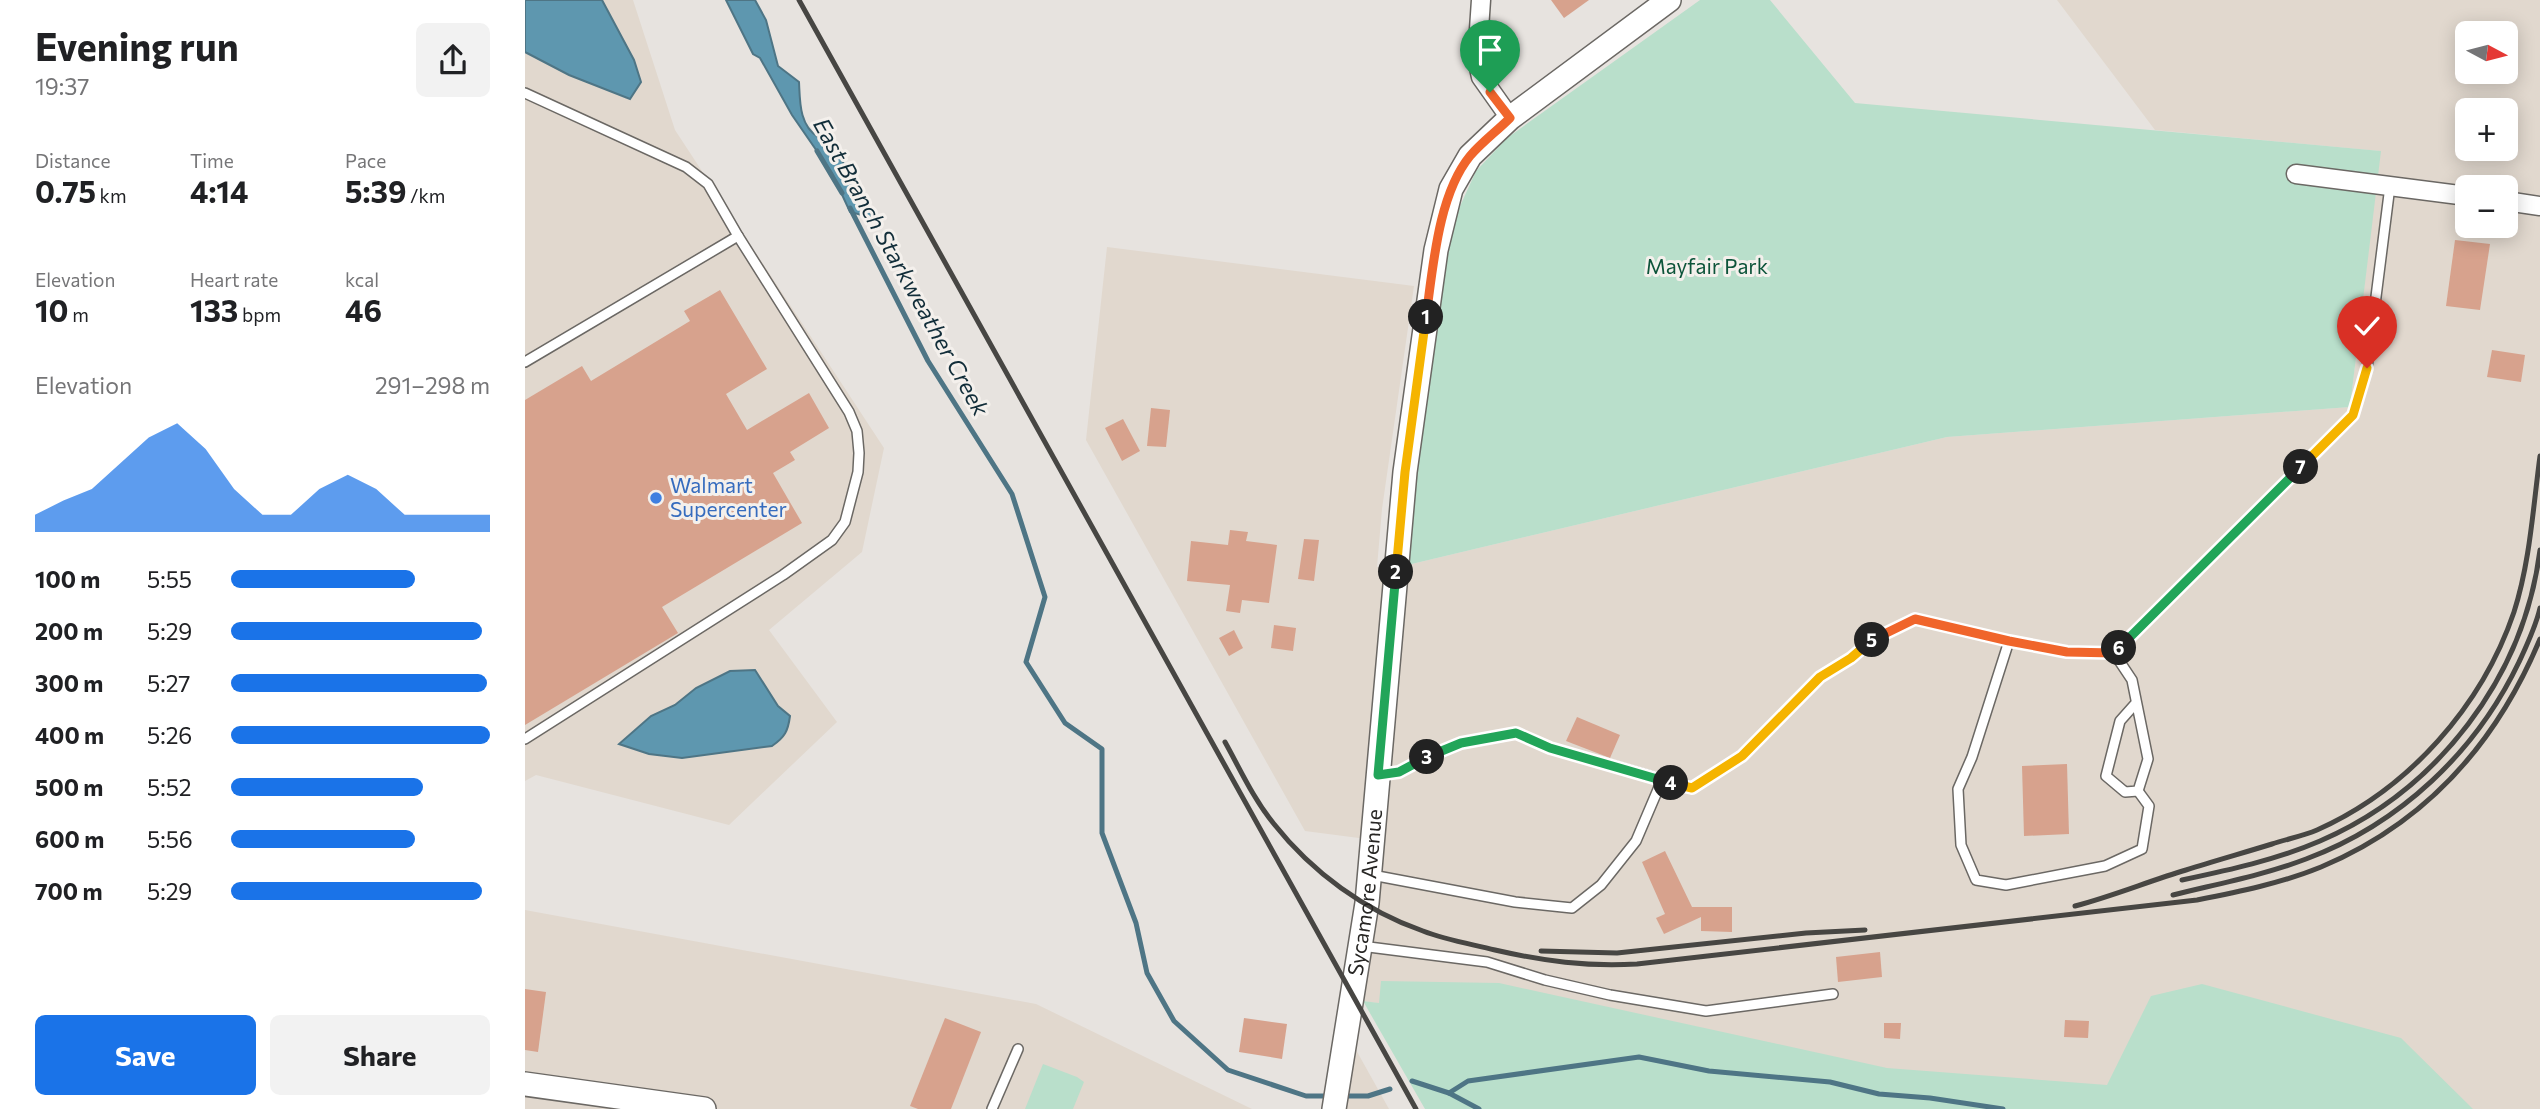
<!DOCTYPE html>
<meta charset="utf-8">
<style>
:root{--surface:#fff;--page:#f2f2f2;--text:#202124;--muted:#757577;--accent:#1a73e8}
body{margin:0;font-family:Commissioner,sans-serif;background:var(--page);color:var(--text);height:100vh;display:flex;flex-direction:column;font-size:26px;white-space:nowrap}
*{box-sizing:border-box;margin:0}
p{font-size:23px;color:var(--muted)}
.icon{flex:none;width:38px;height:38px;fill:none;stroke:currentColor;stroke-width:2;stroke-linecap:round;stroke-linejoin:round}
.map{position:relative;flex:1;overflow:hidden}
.details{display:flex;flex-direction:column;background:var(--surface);width:525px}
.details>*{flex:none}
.needle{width:46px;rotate:97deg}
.controls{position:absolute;left:1930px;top:21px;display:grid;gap:14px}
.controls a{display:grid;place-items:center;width:63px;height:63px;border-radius:10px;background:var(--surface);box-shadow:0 4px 18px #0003;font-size:35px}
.pin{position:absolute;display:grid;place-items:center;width:60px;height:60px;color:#fff;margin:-72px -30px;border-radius:50% 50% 50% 0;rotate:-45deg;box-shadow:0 0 7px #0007}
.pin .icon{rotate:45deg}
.km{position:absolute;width:35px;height:35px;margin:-18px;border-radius:50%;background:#222;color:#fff;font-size:19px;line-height:35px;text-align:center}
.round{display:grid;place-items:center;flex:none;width:74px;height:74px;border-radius:10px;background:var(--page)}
.headline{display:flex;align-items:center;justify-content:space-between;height:119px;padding:0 35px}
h1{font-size:38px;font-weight:700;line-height:52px}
.metrics{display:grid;grid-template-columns:repeat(3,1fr);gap:10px;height:119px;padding:7px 35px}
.metrics div{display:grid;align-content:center}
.metrics b{font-size:30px;font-weight:700}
.metrics small{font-size:19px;font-weight:400}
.metrics p{font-size:19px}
.chart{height:196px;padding:14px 35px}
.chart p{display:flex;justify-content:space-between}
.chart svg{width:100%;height:126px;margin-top:7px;fill:var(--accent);opacity:.7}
.primary-button{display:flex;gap:14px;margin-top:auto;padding:14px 35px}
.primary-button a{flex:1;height:80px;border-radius:10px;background:var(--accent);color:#fff;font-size:28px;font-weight:700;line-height:80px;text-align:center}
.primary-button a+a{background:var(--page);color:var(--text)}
ul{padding:0 35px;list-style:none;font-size:23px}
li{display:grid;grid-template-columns:112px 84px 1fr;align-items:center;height:52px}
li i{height:18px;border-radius:9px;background:var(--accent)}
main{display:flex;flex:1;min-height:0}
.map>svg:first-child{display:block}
.built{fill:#e1d8ce;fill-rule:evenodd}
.green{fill:#b9dfcb}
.water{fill:#5e97af;stroke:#4e7585;stroke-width:2}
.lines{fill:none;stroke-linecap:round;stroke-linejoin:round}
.stream{stroke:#4e7585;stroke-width:5}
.building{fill:#d7a28d}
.service-casing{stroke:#6b6864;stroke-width:12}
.minor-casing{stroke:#6b6864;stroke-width:21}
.tertiary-casing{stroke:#6b6864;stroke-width:26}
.service{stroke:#fff;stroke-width:9}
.minor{stroke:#fff;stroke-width:18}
.tertiary{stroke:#fff;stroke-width:23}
.rail{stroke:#474643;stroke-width:5}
.split-1-casing{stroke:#fff;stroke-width:14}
.split-2-casing{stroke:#fff;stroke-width:14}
.split-3-casing{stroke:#fff;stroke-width:14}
.split-4-casing{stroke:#fff;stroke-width:14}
.split-5-casing{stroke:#fff;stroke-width:14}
.split-6-casing{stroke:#fff;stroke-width:14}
.split-7-casing{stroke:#fff;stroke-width:14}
.split-8-casing{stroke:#fff;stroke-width:14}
.split-1{stroke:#f0652b;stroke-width:9}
.split-2{stroke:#f5b400;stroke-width:9}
.split-3{stroke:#22a559;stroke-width:9}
.split-4{stroke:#22a559;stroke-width:9}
.split-5{stroke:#f5b400;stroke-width:9}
.split-6{stroke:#f0652b;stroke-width:9}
.split-7{stroke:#22a559;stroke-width:9}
.split-8{stroke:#f5b400;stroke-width:9}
.shop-dot{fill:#3f7fe0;stroke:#f4f0ec;stroke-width:2.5}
.labels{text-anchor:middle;stroke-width:6;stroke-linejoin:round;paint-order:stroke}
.park-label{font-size:21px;fill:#0d543a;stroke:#f4f0ec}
.shop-label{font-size:21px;fill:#366cbe;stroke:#f4f0ec;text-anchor:start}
.street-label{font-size:21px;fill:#272624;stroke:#f4f0ec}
.water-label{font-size:23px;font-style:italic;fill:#112d39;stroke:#f4f0ec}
</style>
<main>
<section class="details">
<div class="headline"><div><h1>Evening run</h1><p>19:37</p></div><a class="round"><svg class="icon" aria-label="share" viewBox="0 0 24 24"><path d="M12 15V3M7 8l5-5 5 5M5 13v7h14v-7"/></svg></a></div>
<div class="metrics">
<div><p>Distance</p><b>0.75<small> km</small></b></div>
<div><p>Time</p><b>4:14</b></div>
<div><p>Pace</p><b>5:39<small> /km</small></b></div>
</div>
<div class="metrics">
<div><p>Elevation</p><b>10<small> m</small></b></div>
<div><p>Heart rate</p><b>133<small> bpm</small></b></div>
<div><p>kcal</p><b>46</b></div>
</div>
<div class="chart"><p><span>Elevation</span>291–298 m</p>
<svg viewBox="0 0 160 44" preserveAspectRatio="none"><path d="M0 44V38L10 33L20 29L30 20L40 11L50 6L60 15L70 29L80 38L90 38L100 29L110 24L120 29L130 38L140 38L150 38L160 38V44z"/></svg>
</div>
<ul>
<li><b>100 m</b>5:55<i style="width:71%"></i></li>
<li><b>200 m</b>5:29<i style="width:97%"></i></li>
<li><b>300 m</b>5:27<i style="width:99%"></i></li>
<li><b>400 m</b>5:26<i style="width:100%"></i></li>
<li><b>500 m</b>5:52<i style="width:74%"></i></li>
<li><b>600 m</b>5:56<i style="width:71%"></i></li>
<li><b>700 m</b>5:29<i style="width:97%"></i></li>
</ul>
<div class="primary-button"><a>Save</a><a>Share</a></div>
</section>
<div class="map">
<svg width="2015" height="1109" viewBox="0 0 2015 1109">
<rect width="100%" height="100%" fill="#e7e3df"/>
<g class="built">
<path d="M0 0H108L150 130 359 448 337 552 244 630 312 722 204 825 11 775 0 781Z"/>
<path d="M1532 0H2015V1109H1590L838 1001 857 841 780 831 561 440 582 247 889 286 857 509 852 567H874L1422 437 1825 407 1855 151 1630 130ZM1942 33H1981V72H1942ZM1942 110H1981V149H1942ZM1942 187H1981V226H1942Z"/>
<path d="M0 910 511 1004 727 1109H0Z"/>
<path d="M821 1032 864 1109H809Z"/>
</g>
<g class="green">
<path d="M1175 0H1245L1330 103 1856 151 1825 407 1422 437 874 567 885 480 926 226 951 171 982 138Z"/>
<path d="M856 981 974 983 1362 1068 1582 1085 1626 996 1677 984 1876 1038 1948 1109H900L838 1001 854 1003Z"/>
<path d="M518 1064 552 1077 559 1082 548 1109H500Z"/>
</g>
<g class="water">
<path d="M0 0H77L109 60 116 82 105 99 44 75 0 52Z"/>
<path d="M201 0H230L241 20 253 66 274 82C275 101 274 125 293 137 299 140 303 139 307 145 323 168 335 193 348 218L325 212 307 173 267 115 235 58 228 54Z"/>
<path d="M230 670 253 706 265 716C263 731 260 737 247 746L157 758 124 754 94 744 126 716 150 705 171 688 205 671Z"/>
</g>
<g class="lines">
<g class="stream">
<path d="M292 151 317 193"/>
<path d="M325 208 403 361 487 494 520 597 501 662 540 723 577 749V833L611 923 622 973 649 1021 703 1070 781 1096H807"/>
<path d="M887 1081 924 1093 954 1109"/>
<path d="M924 1093 943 1081 1114 1057 1184 1071 1305 1082 1354 1094 1405 1098 1478 1109"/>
<path d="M817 1096H843L865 1089"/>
</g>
</g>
<g class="building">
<path d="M1026 0H1064L1039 18Z"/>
<path d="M1930 240 1965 244 1955 310 1921 306Z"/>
<path d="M195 290 242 369 201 394 222 430 284 393 304 428 265 452 270 460 248 473 277 523 137 607 153 633 0 725V400L57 366 66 381 165 321 159 311Z"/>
<path d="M1967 350 2000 355 1996 382 1962 377Z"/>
<path d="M626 408 645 410 641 447 622 446Z"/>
<path d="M598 419 615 451 597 461 580 428Z"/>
<path d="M705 530 723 532 721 541 752 545 744 603 717 600 715 613 701 611 705 585 662 581 666 541 703 545Z"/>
<path d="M779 539 794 540 789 581 773 579Z"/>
<path d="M749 625 771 628 768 651 746 648Z"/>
<path d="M709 630 718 648 704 656 694 638Z"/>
<path d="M1052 717 1095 735 1085 758 1041 741Z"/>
<path d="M1542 764 1544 834 1499 836 1497 766Z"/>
<path d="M1140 851 1167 907H1207V932L1176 931V917L1139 934 1131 918 1140 914 1117 862Z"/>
<path d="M1355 952 1357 977 1313 982 1311 957Z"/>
<path d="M0 989 21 992 13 1052 0 1050Z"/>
<path d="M420 1018 456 1032 426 1109H393L385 1106Z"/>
<path d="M719 1018 762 1024 757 1059 714 1052Z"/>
<path d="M1540 1020 1564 1021 1563 1038 1539 1037Z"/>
<path d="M1359 1023H1376L1375 1039 1359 1038Z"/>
</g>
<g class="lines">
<defs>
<g id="service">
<path d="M0 93 161 167 183 184 213 236 324 412 332 431 334 453 333 472 320 522 307 540 258 575 0 739"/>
<path d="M0 362 213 236"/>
<path d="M1484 641 1447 757 1433 789 1436 845 1451 880 1481 885 1580 866 1617 849 1624 806 1613 791"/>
<path d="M1589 653 1607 680 1623 759 1613 791 1600 792 1581 776 1595 721 1611 703"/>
<path d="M855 775 874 772 906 755 936 743 991 733 1025 748 1167 788 1217 756 1295 677 1326 658 1345 641 1390 619 1484 641 1543 652 1589 653 1828 415 1842 368 1865 186"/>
<path d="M847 875 990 902 1047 908 1076 885 1111 841 1137 780"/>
<path d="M836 946 962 962 1020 980 1085 995 1181 1011 1308 994"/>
<path d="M467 1109 493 1049"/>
</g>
<g id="minor">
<path d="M956 0 952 59 956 77 985 118"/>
<path d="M1771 174 1942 196"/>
<path d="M1981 201 2015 206"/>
</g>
<g id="tertiary">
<path d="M0 1084 179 1109"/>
<path id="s1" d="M809 1109 842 903 880 472 911 250 926 189 945 156 985 118 1144 0"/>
</g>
</defs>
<use href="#service" class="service-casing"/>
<use href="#minor" class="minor-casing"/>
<use href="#tertiary" class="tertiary-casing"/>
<use href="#service" class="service"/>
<use href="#minor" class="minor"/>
<use href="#tertiary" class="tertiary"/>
<g class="rail">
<path d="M274 0 891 1109"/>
<path d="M700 742C715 769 729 800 749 824 787 872 840 911 898 931 921 940 946 944 970 950 1018 961 1062 967 1112 964L1672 900C1713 892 1757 883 1796 867 1901 823 1972 742 2015 639"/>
<path d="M1657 880C1704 870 1751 860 1795 841 1913 790 1999 677 2015 550"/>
<path d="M1648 895C1692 884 1739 875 1781 859 1875 824 1951 752 1994 662 2002 645 2011 626 2015 608"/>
<path d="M1550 906C1588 896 1624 881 1661 870 1689 861 1718 853 1747 844 1762 839 1778 836 1792 830 1884 789 1957 706 1989 612 2005 562 2008 508 2015 456"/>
<path d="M1016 951 1092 953 1281 933 1340 930"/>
</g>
</g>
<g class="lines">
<defs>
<path id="split-1" d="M901 317C908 268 913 195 945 156 957 142 972 131 985 118L965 92"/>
<path id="split-2" d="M871 572 880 472 901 317"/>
<path id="split-3" d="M871 572 853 775 874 772 902 757"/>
<path id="split-4" d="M902 757 936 743 991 733 1025 748 1146 783"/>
<path id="split-5" d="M1146 783 1167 788 1217 756 1295 677 1326 658 1347 640"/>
<path id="split-6" d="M1347 640 1390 619 1484 641 1542 652 1589 653 1594 648"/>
<path id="split-7" d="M1594 648 1776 467"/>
<path id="split-8" d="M1776 467 1828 415 1842 368"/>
</defs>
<use href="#split-1" class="split-1-casing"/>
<use href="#split-2" class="split-2-casing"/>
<use href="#split-3" class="split-3-casing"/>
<use href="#split-4" class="split-4-casing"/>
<use href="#split-5" class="split-5-casing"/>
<use href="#split-6" class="split-6-casing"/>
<use href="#split-7" class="split-7-casing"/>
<use href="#split-8" class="split-8-casing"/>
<use href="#split-1" class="split-1"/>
<use href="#split-2" class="split-2"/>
<use href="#split-3" class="split-3"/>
<use href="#split-4" class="split-4"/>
<use href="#split-5" class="split-5"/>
<use href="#split-6" class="split-6"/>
<use href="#split-7" class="split-7"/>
<use href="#split-8" class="split-8"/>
</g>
<circle class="shop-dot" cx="131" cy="498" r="7"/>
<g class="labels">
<g class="park-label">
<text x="1182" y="274">Mayfair Park</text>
</g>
<g class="shop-label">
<text x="145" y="493">Walmart<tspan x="145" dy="24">Supercenter</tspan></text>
</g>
<g class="street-label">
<text dy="7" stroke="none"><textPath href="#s1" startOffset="219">Sycamore Avenue</textPath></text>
</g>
<g class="water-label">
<text transform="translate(376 267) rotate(61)" y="8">East Branch Starkweather Creek</text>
</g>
</g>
</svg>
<div class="controls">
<a><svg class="needle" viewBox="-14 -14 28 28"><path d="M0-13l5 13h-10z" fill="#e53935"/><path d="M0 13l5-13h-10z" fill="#757577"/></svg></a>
<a>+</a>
<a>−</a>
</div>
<div class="pin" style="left:965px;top:92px;background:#1e9e55"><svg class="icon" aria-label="arrive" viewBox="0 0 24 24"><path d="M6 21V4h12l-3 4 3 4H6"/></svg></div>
<div class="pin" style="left:1842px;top:368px;background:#d93025"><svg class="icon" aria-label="check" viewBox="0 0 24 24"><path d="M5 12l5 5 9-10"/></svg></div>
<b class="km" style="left:901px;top:317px">1</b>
<b class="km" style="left:871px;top:572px">2</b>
<b class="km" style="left:902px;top:757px">3</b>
<b class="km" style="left:1146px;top:783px">4</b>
<b class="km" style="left:1347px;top:640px">5</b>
<b class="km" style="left:1594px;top:648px">6</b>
<b class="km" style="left:1776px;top:467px">7</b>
</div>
</main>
